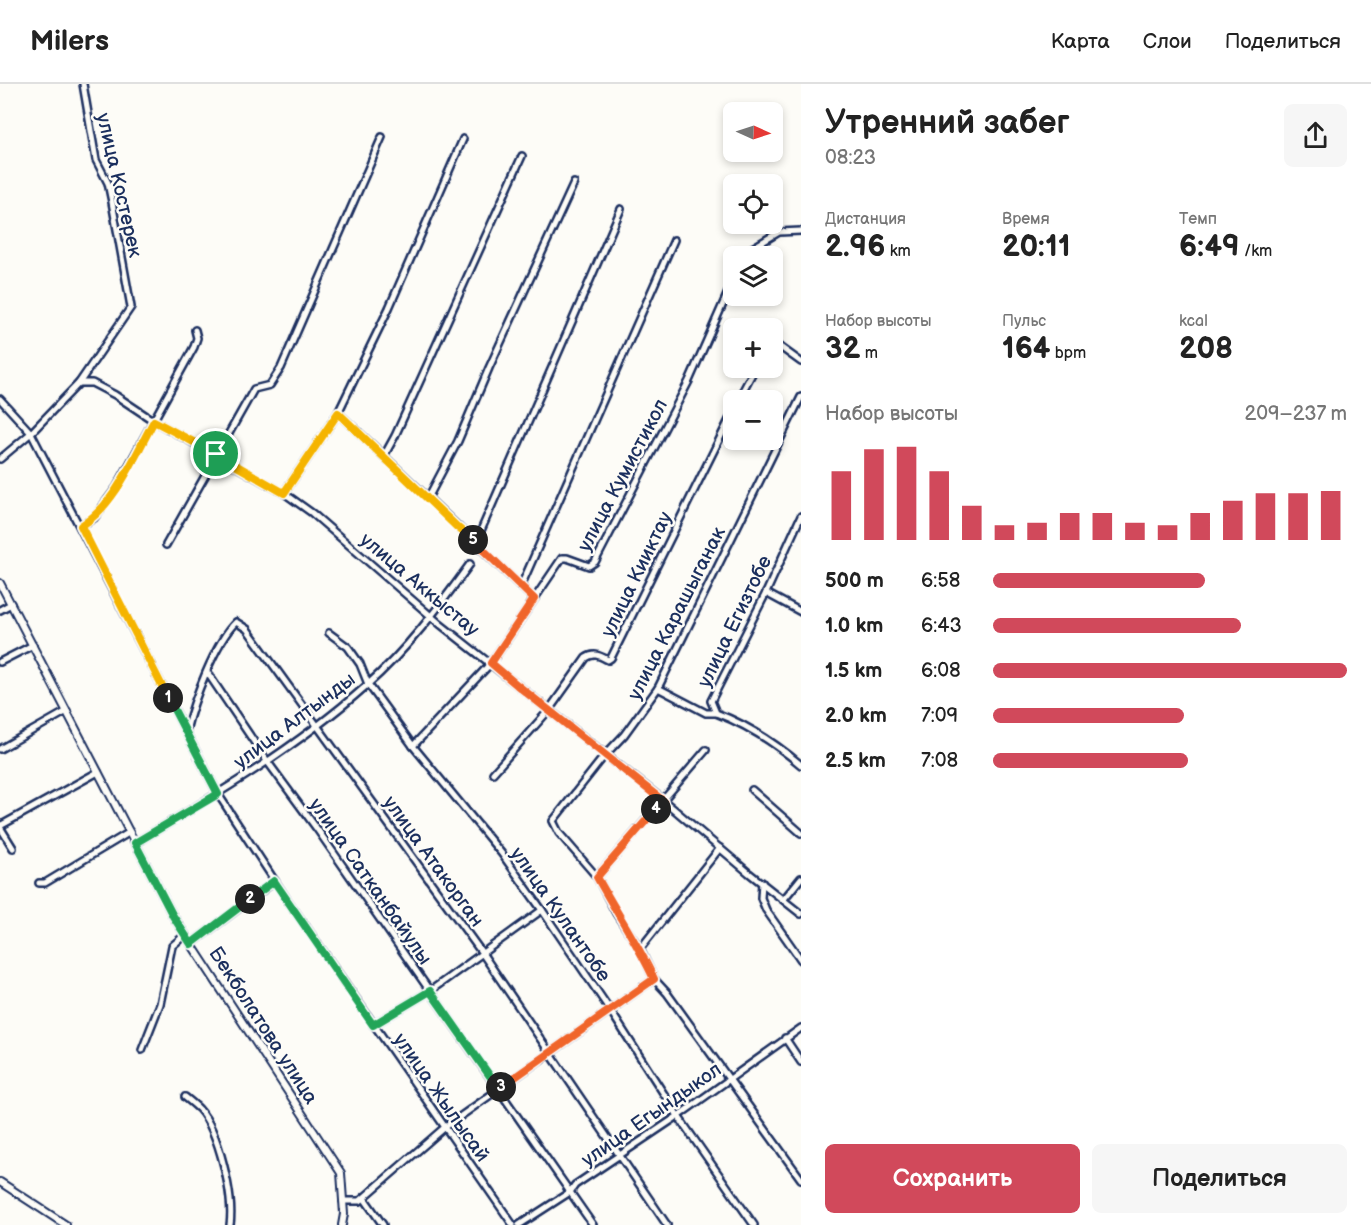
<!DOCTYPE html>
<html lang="ru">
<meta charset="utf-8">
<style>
:root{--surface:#fff;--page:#f6f6f6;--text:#222;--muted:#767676;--line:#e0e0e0;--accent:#d1495b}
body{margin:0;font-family:"Balsamiq Sans",sans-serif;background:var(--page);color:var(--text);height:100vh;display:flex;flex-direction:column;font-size:22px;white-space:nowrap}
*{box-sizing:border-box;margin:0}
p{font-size:20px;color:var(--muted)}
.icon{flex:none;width:33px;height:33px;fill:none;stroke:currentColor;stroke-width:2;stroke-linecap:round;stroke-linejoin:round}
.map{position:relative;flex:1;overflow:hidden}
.side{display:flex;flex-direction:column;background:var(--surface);width:570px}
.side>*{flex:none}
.needle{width:39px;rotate:93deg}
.fabs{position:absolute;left:723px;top:18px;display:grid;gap:12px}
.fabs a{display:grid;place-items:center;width:60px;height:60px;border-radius:9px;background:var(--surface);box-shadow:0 3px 9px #0003;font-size:30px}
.pin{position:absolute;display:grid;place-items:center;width:51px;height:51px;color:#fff;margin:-26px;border:3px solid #fff;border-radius:50%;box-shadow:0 2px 6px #0007}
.km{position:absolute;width:30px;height:30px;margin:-15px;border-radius:50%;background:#222;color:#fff;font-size:16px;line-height:30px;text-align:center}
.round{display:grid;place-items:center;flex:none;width:63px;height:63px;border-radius:9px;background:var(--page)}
.summary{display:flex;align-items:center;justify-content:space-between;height:102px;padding:0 24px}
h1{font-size:33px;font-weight:600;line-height:45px}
.stats{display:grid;grid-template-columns:repeat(3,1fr);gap:9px;height:102px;padding:6px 24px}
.stats div{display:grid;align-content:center}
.stats b{font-size:30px;font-weight:600}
.stats small{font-size:16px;font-weight:400}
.stats p{font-size:16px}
.chart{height:168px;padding:12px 24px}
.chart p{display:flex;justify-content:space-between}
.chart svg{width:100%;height:108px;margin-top:6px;stroke:var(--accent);stroke-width:6}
.primary-button{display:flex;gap:12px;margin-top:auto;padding:12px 24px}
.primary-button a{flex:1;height:69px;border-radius:9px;background:var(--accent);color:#fff;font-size:24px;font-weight:600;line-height:69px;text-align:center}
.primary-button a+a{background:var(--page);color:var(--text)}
ul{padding:0 24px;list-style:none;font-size:20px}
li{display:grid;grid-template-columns:96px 72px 1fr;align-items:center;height:45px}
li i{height:15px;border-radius:8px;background:var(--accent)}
header{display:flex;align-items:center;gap:36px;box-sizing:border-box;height:84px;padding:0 30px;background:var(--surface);border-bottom:2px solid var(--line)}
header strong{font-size:28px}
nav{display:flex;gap:33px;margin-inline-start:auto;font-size:21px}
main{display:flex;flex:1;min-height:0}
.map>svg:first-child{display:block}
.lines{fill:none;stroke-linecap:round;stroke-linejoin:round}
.minor-casing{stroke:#1b2f5e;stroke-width:10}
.tertiary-casing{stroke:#1b2f5e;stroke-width:10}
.minor{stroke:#fdfcf7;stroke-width:5}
.tertiary{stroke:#fdfcf7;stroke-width:6}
.split-1-casing{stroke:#fff;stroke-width:12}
.split-2-casing{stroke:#fff;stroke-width:12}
.split-3-casing{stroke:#fff;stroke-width:12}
.split-4-casing{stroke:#fff;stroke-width:12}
.split-5-casing{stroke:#fff;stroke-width:12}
.split-6-casing{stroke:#fff;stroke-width:12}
.split-1{stroke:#f5b400;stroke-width:8}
.split-2{stroke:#22a559;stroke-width:8}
.split-3{stroke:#22a559;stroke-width:8}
.split-4{stroke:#f0652b;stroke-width:8}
.split-5{stroke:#f0652b;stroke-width:8}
.split-6{stroke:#f5b400;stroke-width:8}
.labels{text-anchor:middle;stroke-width:5;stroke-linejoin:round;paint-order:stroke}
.street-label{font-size:20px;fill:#1b2f5e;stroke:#fdfcf7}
</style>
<header>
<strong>Milers</strong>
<nav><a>Карта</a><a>Слои</a><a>Поделиться</a></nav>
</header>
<main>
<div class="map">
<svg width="801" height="1141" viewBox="0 0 801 1141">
<rect width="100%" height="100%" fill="#fdfcf7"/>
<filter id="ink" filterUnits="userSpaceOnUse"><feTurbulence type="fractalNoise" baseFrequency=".0167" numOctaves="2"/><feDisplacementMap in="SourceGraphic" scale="12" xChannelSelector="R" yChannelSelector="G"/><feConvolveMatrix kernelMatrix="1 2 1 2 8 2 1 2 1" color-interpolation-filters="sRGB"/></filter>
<g filter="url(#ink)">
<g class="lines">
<defs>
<g id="minor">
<path d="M522 72 395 352 384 372 534 515"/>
<path d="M745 172 749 166 779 148 801 147"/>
<path d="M772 257 801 278"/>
<path d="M79 299H92L115 311 154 337 284 409 312 429 440 540 663 716 749 789 801 830"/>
<path d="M801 313 658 604 624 651 605 671 553 737 559 749 597 793 616 829 640 865 654 895 667 909 801 1095"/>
<path d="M0 315 31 349 218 710 286 814 513 1141"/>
<path d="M738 316 755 284"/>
<path d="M384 372 338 329 389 224 463 55"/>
<path d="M0 375 31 349 79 299 131 223 112 118 108 99 96 76 83 0"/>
<path d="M284 409 338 329"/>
<path d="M428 414 458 357 489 284 574 99"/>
<path d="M801 432 766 509 711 617 716 629C748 641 775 659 801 681"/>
<path d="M80 442 94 434 117 403 194 263 197 254 195 246"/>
<path d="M476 458 621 125"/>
<path d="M166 461 254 305 270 301 281 284 382 53"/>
<path d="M521 502 674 156"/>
<path d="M766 509 801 528"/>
<path d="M0 526 11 520"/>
<path d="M329 549 348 563 360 580 368 600 413 662 502 770 542 826 610 926 678 1032 754 1141"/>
<path d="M0 578 33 561"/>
<path d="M207 588 267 677 317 745 593 1141"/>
<path d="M658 604 706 629H716"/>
<path d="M186 647C193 618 215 558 236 538L247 545 482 869 667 1141"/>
<path d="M413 662 491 579 562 474H567L589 482 595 478 689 297 734 195"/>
<path d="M0 665 67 627"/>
<path d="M493 689 549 626 586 574C594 568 600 572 608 576L611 574 734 326"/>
<path d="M752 706 801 749"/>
<path d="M0 742 98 688"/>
<path d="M0 743 13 764"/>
<path d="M135 759C215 712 296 664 366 602 406 567 439 523 470 480"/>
<path d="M597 793 706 666"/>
<path d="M762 798 761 814 766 826 801 876"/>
<path d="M39 799H45L130 748"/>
<path d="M784 815 801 794"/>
<path d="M191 860 275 797"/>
<path d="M640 865 720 764"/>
<path d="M373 941 430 907 542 826"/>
<path d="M785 954 801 978"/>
<path d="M142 966 160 920 172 862 185 851"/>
<path d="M185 1013C190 1017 195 1021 199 1025 219 1047 234 1113 230 1141"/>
<path d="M364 1114 383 1141"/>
<path d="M343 1117H360L444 1044 654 895"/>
<path d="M519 1141 570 1108 575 1101 678 1032 801 944"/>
</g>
<g id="tertiary">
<path d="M0 499 173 832 341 1089 344 1130 342 1141"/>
<path d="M0 1098 66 1141"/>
</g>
</defs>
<use href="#minor" class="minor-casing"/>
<use href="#tertiary" class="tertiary-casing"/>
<use href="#minor" class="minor"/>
<use href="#tertiary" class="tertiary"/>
</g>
</g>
<g class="lines" filter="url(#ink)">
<defs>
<path id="split-1" d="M168 614 81 442C116 420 134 373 154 337L216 370"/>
<path id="split-2" d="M168 614 218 710 135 759 173 832 191 860 250 815"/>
<path id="split-3" d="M250 815 274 797 373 941 430 907 499 1005 501 1003"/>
<path id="split-4" d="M501 1003 654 895C638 860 616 828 597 793L656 725"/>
<path id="split-5" d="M473 456 534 515 491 579 517 601 663 717 656 725"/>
<path id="split-6" d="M216 370 284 409 338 329 457 443 473 456"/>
</defs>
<use href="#split-1" class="split-1-casing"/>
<use href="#split-2" class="split-2-casing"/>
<use href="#split-3" class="split-3-casing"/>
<use href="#split-4" class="split-4-casing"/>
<use href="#split-5" class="split-5-casing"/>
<use href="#split-6" class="split-6-casing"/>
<use href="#split-1" class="split-1"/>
<use href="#split-2" class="split-2"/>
<use href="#split-3" class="split-3"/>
<use href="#split-4" class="split-4"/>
<use href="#split-5" class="split-5"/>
<use href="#split-6" class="split-6"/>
</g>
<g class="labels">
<g class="street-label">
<text transform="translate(120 101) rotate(77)" y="7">улица Костерек</text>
<text transform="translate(622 391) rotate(-62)" y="7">улица Кумистикол</text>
<text transform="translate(636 490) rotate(-64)" y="7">улица Кииктау</text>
<text transform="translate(420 500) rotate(40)" y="7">улица Аккыстау</text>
<text transform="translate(676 529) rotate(-63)" y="7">улица Карашыганак</text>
<text transform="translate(734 537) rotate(-64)" y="7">улица Егизтобе</text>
<text transform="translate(294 636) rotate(-37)" y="7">улица Алтынды</text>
<text transform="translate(434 777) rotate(54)" y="7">улица Атакорган</text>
<text transform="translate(371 797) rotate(55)" y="7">улица Сатканбайулы</text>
<text transform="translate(561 830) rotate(55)" y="7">улица Кулантобе</text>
<text transform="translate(264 941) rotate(57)" y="7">Бекболатова улица</text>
<text transform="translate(442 1013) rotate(55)" y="7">улица Жылысай</text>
<text transform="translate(651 1030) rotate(-35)" y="7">улица Егындыкол</text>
</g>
</g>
</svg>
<div class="fabs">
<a><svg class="needle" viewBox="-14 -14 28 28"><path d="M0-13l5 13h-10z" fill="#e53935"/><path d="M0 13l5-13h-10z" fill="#767676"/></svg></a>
<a><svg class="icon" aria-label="locate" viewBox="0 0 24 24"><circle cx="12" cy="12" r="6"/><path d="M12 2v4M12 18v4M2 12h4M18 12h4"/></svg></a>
<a><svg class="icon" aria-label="layers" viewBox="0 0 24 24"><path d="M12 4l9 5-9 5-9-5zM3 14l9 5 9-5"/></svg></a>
<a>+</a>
<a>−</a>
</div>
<div class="pin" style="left:216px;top:370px;background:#1e9e55"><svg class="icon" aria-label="arrive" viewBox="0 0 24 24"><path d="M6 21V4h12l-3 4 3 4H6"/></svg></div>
<b class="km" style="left:168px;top:614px">1</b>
<b class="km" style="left:250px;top:815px">2</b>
<b class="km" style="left:501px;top:1003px">3</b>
<b class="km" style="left:656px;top:725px">4</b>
<b class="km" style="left:473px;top:456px">5</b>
</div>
<section class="side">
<div class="summary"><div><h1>Утренний забег</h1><p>08:23</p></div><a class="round"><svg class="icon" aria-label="share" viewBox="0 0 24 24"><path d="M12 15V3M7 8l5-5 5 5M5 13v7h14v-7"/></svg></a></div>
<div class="stats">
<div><p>Дистанция</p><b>2.96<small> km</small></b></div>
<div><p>Время</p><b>20:11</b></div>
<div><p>Темп</p><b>6:49<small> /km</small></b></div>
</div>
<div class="stats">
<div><p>Набор высоты</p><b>32<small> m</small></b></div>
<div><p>Пульс</p><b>164<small> bpm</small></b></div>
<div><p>kcal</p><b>208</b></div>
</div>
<div class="chart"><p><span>Набор высоты</span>209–237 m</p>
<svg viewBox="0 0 160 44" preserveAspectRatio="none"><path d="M5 44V16M15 44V7M25 44V6M35 44V16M45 44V30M55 44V38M65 44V37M75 44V33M85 44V33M95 44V37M105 44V38M115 44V33M125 44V28M135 44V25M145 44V25M155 44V24"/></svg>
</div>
<ul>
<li><b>500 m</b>6:58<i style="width:60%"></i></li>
<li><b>1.0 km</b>6:43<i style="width:70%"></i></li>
<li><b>1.5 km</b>6:08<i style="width:100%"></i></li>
<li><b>2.0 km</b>7:09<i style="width:54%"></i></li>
<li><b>2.5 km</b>7:08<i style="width:55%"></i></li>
</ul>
<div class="primary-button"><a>Сохранить</a><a>Поделиться</a></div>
</section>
</main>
